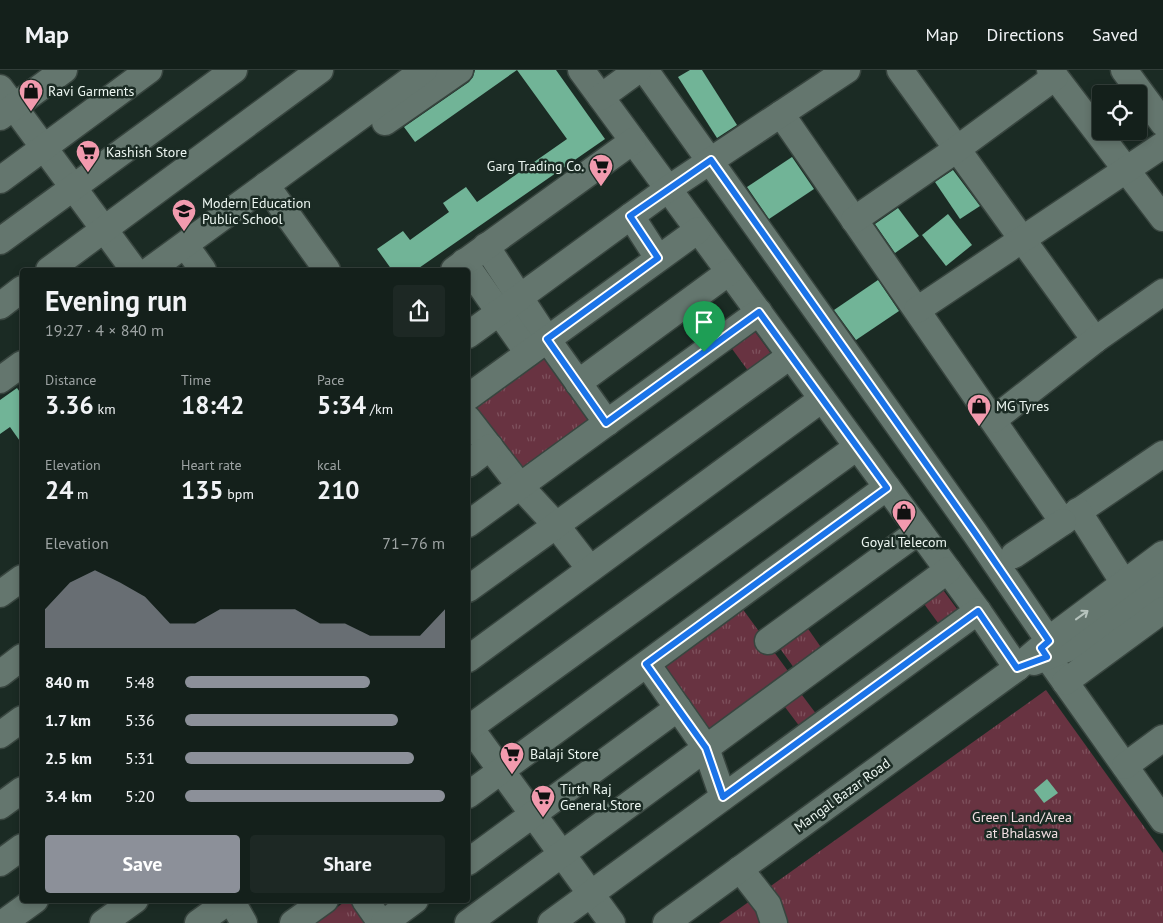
<!DOCTYPE html>
<meta charset="utf-8">
<style>
:root{--surface:#14201b;--page:#1d2824;--text:#f1f3f6;--muted:#9da3a3;--line:#333e3a;--accent:#8c9099}
body{margin:0;font-family:"PT Sans",sans-serif;background:var(--page);color:var(--text);height:100vh;display:flex;flex-direction:column;font-size:19px;white-space:nowrap}
*{box-sizing:border-box;margin:0}
p{font-size:16px;color:var(--muted)}
.icon{flex:none;width:28px;height:28px;fill:none;stroke:currentColor;stroke-width:2;stroke-linecap:round;stroke-linejoin:round}
.map{position:relative;flex:1;overflow:hidden}
.details{position:absolute;left:20px;top:198px;width:450px;height:635px;display:flex;flex-direction:column;background:var(--surface);border-radius:5px;box-shadow:0 2px 8px #0003,0 0 0 1px var(--line)}
.details>*{flex:none}
.controls{position:absolute;left:1092px;top:15px;display:grid;gap:10px}
.controls a{display:grid;place-items:center;width:55px;height:55px;border-radius:5px;background:var(--surface);box-shadow:0 2px 8px #0003,0 0 0 1px var(--line);font-size:25px}
.pin{position:absolute;display:grid;place-items:center;width:42px;height:42px;color:#fff;margin:-51px -21px;border-radius:50% 50% 50% 0;rotate:-45deg;box-shadow:0 0 5px #0007}
.pin .icon{rotate:45deg}
.round{display:grid;place-items:center;flex:none;width:52px;height:52px;border-radius:5px;background:var(--page)}
.head{display:flex;align-items:center;justify-content:space-between;height:85px;padding:0 25px}
h1{font-size:28px;font-weight:700;line-height:38px}
.figures{display:grid;grid-template-columns:repeat(3,1fr);gap:8px;height:85px;padding:5px 25px}
.figures div{display:grid;align-content:center}
.figures b{font-size:25px;font-weight:700}
.figures small{font-size:14px;font-weight:400}
.figures p{font-size:14px}
.chart{height:140px;padding:10px 25px}
.chart p{display:flex;justify-content:space-between}
.chart svg{width:100%;height:90px;margin-top:5px;fill:var(--accent);opacity:.7}
.cta{display:flex;gap:10px;margin-top:auto;padding:10px 25px}
.cta a{flex:1;height:58px;border-radius:5px;background:var(--accent);color:#fff;font-size:20px;font-weight:700;line-height:58px;text-align:center}
.cta a+a{background:var(--page);color:var(--text)}
ul{padding:0 25px;list-style:none;font-size:16px}
li{display:grid;grid-template-columns:80px 60px 1fr;align-items:center;height:38px}
li i{height:12px;border-radius:6px;background:var(--accent)}
header{display:flex;align-items:center;gap:30px;box-sizing:border-box;height:70px;padding:0 25px;background:var(--surface);border-bottom:1px solid var(--line)}
header strong{font-size:24px}
nav{display:flex;gap:28px;margin-inline-start:auto;font-size:18px}
.map>svg:first-child{display:block}
.park{fill:url(#park-tufts)}
.building{fill:#71b497}
.lines{fill:none;stroke-linecap:round;stroke-linejoin:round}
.minor-casing{stroke:#38453f;stroke-width:29}
.minor{stroke:#64766e;stroke-width:26}
.oneway{stroke:#b6c3bd}
.route-casing{stroke:#fff;stroke-width:10}
.route{stroke:#1a73e8;stroke-width:6}
.labels{text-anchor:middle;stroke-width:5;stroke-linejoin:round;paint-order:stroke}
.poi-label{font-size:14px;fill:#ecf6f1;stroke:#1b2b24;text-anchor:start}
.street-label{font-size:14px;fill:#ecf6f1;stroke:#1b2b24}
.park-label{font-size:14px;fill:#f2dfe2;stroke:#1b2b24}
</style>
<header>
<strong>Map</strong>
<nav><a>Map</a><a>Directions</a><a>Saved</a></nav>
</header>
<div class="map">
<svg width="1163" height="853" viewBox="0 0 1163 853">
<defs>
<pattern id="park-tufts" width="24" height="20" patternUnits="userSpaceOnUse" patternTransform="scale(1.25)"><rect width="24" height="20" fill="#683341"/><path d="M3 7l-1-3M5 7V3M7 7l1-3M15 17l-1-3M17 17v-4M19 17l1-3" fill="none" stroke="#7e515d"/></pattern>
</defs>
<rect width="100%" height="100%" fill="#1b2b24"/>
<g class="park">
<path d="M750 255 772 285 749 302 727 272Z"/>
<path d="M545 280 596 348 518 406 468 338Z"/>
<path d="M938 513 960 543 941 557 919 527Z"/>
<path d="M739 534 793 608 707 668 654 596Z"/>
<path d="M804 553 825 583 797 602 776 573Z"/>
<path d="M796 617 820 649 803 661 779 629Z"/>
<path d="M1046 620 1163 783V853H719Z"/>
<path d="M347 830H354L371 853H316Z"/>
</g>
<g class="building">
<path d="M475 0H517L415 72 404 57 469 12 473 7Z"/>
<path d="M517 0H556L605 69 416 200H392L377 179 403 161 410 170 449 142 443 133 466 117 477 132 567 69Z"/>
<path d="M690 0H702L737 55 717 68 678 7Z"/>
<path d="M792 87 814 119 769 149 747 117Z"/>
<path d="M953 100 980 136 960 149 935 112Z"/>
<path d="M898 138 919 166 895 183 875 154Z"/>
<path d="M948 144 972 175 946 196 922 165Z"/>
<path d="M878 210 899 241 856 270 834 240Z"/>
<path d="M17 318 22 325V374L10 357 0 364V330Z"/>
<path d="M1047 709 1058 723 1044 733 1034 720Z"/>
</g>
<g class="lines">
<defs>
<g id="minor">
<path d="M581 0 978 541 1017 598"/>
<path d="M645 0 975 463 1049 571"/>
<path d="M900 0 1095 270"/>
<path d="M1050 0 1163 148"/>
<path d="M1124 0 1163 53"/>
<path d="M0 18 134 200"/>
<path d="M601 27 638 0"/>
<path d="M781 44 1063 452 1163 384"/>
<path d="M0 47 64 0"/>
<path d="M385 52 460 0"/>
<path d="M0 110 149 0"/>
<path d="M266 115 327 200"/>
<path d="M631 146 658 188"/>
<path d="M854 150 957 79 1055 7"/>
<path d="M0 171 234 0"/>
<path d="M185 175 203 200"/>
<path d="M486 176 547 269 607 353"/>
<path d="M464 192 528 283"/>
<path d="M49 200 320 0"/>
<path d="M150 200 424 0"/>
<path d="M454 200 633 71"/>
<path d="M0 236 22 219"/>
<path d="M917 240 1163 75"/>
<path d="M468 265 668 119 847 0"/>
<path d="M0 310 22 294"/>
<path d="M578 313 729 202"/>
<path d="M468 327 698 160"/>
<path d="M468 349 520 416 556 455 590 499"/>
<path d="M993 350 1095 270 1163 222"/>
<path d="M468 394 490 377"/>
<path d="M1078 441 1134 529"/>
<path d="M468 454 759 242"/>
<path d="M1014 485 1063 452"/>
<path d="M468 519 790 286"/>
<path d="M0 524 22 508"/>
<path d="M768 571 919 461"/>
<path d="M1041 578 1163 750"/>
<path d="M468 589 822 329"/>
<path d="M1034 592 1077 575 1163 512"/>
<path d="M647 594 706 678 723 727"/>
<path d="M0 604 22 587"/>
<path d="M1065 612 1163 540"/>
<path d="M468 655 612 853"/>
<path d="M468 659 857 377"/>
<path d="M0 665 22 649"/>
<path d="M1125 696 1163 668"/>
<path d="M468 725 887 417"/>
<path d="M0 736 22 720"/>
<path d="M468 792 678 638"/>
<path d="M0 793 22 777"/>
<path d="M740 799 768 835 774 853"/>
<path d="M231 830 244 853"/>
<path d="M365 830 381 853"/>
<path d="M6 851 35 830"/>
<path d="M103 853 135 830"/>
<path d="M198 853 230 830"/>
<path d="M293 853 325 830"/>
<path d="M384 853 415 830"/>
<path d="M468 853 948 500"/>
<path d="M551 853 978 541"/>
<path d="M666 853 1017 598 1059 562 1163 484"/>
</g>
</defs>
<use href="#minor" class="minor-casing"/>
<use href="#minor" class="minor"/>
</g>
<defs><path id="oneway-shaft" d="M-6 0H5M1.5-3L5.5 0L1.5 3" fill="none" stroke-width="1.6" stroke-linecap="round" stroke-linejoin="round" transform="scale(1.25)"/></defs>
<use class="oneway" href="#oneway-shaft" transform="translate(1082 545) rotate(-36)"/>
<g class="lines">
<defs>
<path id="route" d="M711 90 975 463 1049 571 1041 578 1047 587 1017 598 978 541 723 727 706 678 646 594 887 418 759 242 606 353 547 269 658 188 630 146Z"/>
</defs>
<use href="#route" class="route-casing"/>
<use href="#route" class="route"/>
</g>
<defs>
<symbol id="shop-pin" viewBox="-11 -11 22 30"><path d="M0 17L-7.5 6A9.5 9.5 0 1 1 7.5 6Z" fill="#f29aae" stroke="#1b2b24"/><path d="M-5-2.5h2.3a2.7 3.5 0 0 1 5.4 0H5L5.5 6h-11ZM-1.5-2.5h3a1.5 2.3 0 0 0-3 0Z" fill="#111"/></symbol>
<symbol id="supermarket-pin" viewBox="-11 -11 22 30"><path d="M0 17L-7.5 6A9.5 9.5 0 1 1 7.5 6Z" fill="#f29aae" stroke="#1b2b24"/><path d="M-6-5.5h2.5l.6 2H6L4.5 2H-2.5L-4.4-4H-6ZM-1.5 3.2a1.3 1.3 0 1 0 .1 0ZM3 3.2a1.3 1.3 0 1 0 .1 0Z" fill="#111"/></symbol>
<symbol id="school-pin" viewBox="-11 -11 22 30"><path d="M0 17L-7.5 6A9.5 9.5 0 1 1 7.5 6Z" fill="#f29aae" stroke="#1b2b24"/><path d="M0-5L7-2L0 1L-7-2ZM-4 1L0 2.5L4 1V4Q0 6-4 4Z" fill="#111"/></symbol>
</defs>
<g fill-rule="evenodd">
<use href="#shop-pin" x="17" y="7" width="28" height="38"/>
<use href="#supermarket-pin" x="74" y="68" width="28" height="38"/>
<use href="#supermarket-pin" x="587" y="82" width="28" height="38"/>
<use href="#school-pin" x="170" y="127" width="28" height="38"/>
<use href="#shop-pin" x="965" y="322" width="28" height="38"/>
<use href="#shop-pin" x="890" y="428" width="28" height="38"/>
<use href="#supermarket-pin" x="498" y="670" width="28" height="38"/>
<use href="#supermarket-pin" x="529" y="713" width="28" height="38"/>
</g>
<g class="labels">
<g class="poi-label">
<text x="48" y="26">Ravi Garments</text>
<text x="106" y="87">Kashish Store</text>
<text x="584" y="101" text-anchor="end">Garg Trading Co.</text>
<text x="202" y="138">Modern Education<tspan x="202" dy="16">Public School</tspan></text>
<text x="996" y="341">MG Tyres</text>
<text x="904" y="477" text-anchor="middle">Goyal Telecom</text>
<text x="530" y="689">Balaji Store</text>
<text x="560" y="724">Tirth Raj<tspan x="560" dy="16">General Store</tspan></text>
</g>
<g class="street-label">
<text transform="translate(842 725) rotate(-36)" y="5">Mangal Bazar Road</text>
</g>
<g class="park-label">
<text x="1022" y="752">Green Land/Area<tspan x="1022" dy="16">at Bhalaswa</tspan></text>
</g>
</g>
</svg>
<div class="controls">
<a><svg class="icon" aria-label="locate" viewBox="0 0 24 24"><circle cx="12" cy="12" r="6"/><path d="M12 2v4M12 18v4M2 12h4M18 12h4"/></svg></a>
</div>
<div class="pin" style="left:704px;top:282px;background:#1e9e55"><svg class="icon" aria-label="arrive" viewBox="0 0 24 24"><path d="M6 21V4h12l-3 4 3 4H6"/></svg></div>
<section class="details">
<div class="head"><div><h1>Evening run</h1><p>19:27 · 4 × 840 m</p></div><a class="round"><svg class="icon" aria-label="share" viewBox="0 0 24 24"><path d="M12 15V3M7 8l5-5 5 5M5 13v7h14v-7"/></svg></a></div>
<div class="figures">
<div><p>Distance</p><b>3.36<small> km</small></b></div>
<div><p>Time</p><b>18:42</b></div>
<div><p>Pace</p><b>5:34<small> /km</small></b></div>
</div>
<div class="figures">
<div><p>Elevation</p><b>24<small> m</small></b></div>
<div><p>Heart rate</p><b>135<small> bpm</small></b></div>
<div><p>kcal</p><b>210</b></div>
</div>
<div class="chart"><p><span>Elevation</span>71–76 m</p>
<svg viewBox="0 0 160 44" preserveAspectRatio="none"><path d="M0 44V25L10 12L20 6L30 12L40 19L50 32L60 32L70 25L80 25L90 25L100 25L110 32L120 32L130 38L140 38L150 38L160 25V44z"/></svg>
</div>
<ul>
<li><b>840 m</b>5:48<i style="width:71%"></i></li>
<li><b>1.7 km</b>5:36<i style="width:82%"></i></li>
<li><b>2.5 km</b>5:31<i style="width:88%"></i></li>
<li><b>3.4 km</b>5:20<i style="width:100%"></i></li>
</ul>
<div class="cta"><a>Save</a><a>Share</a></div>
</section>
</div>
